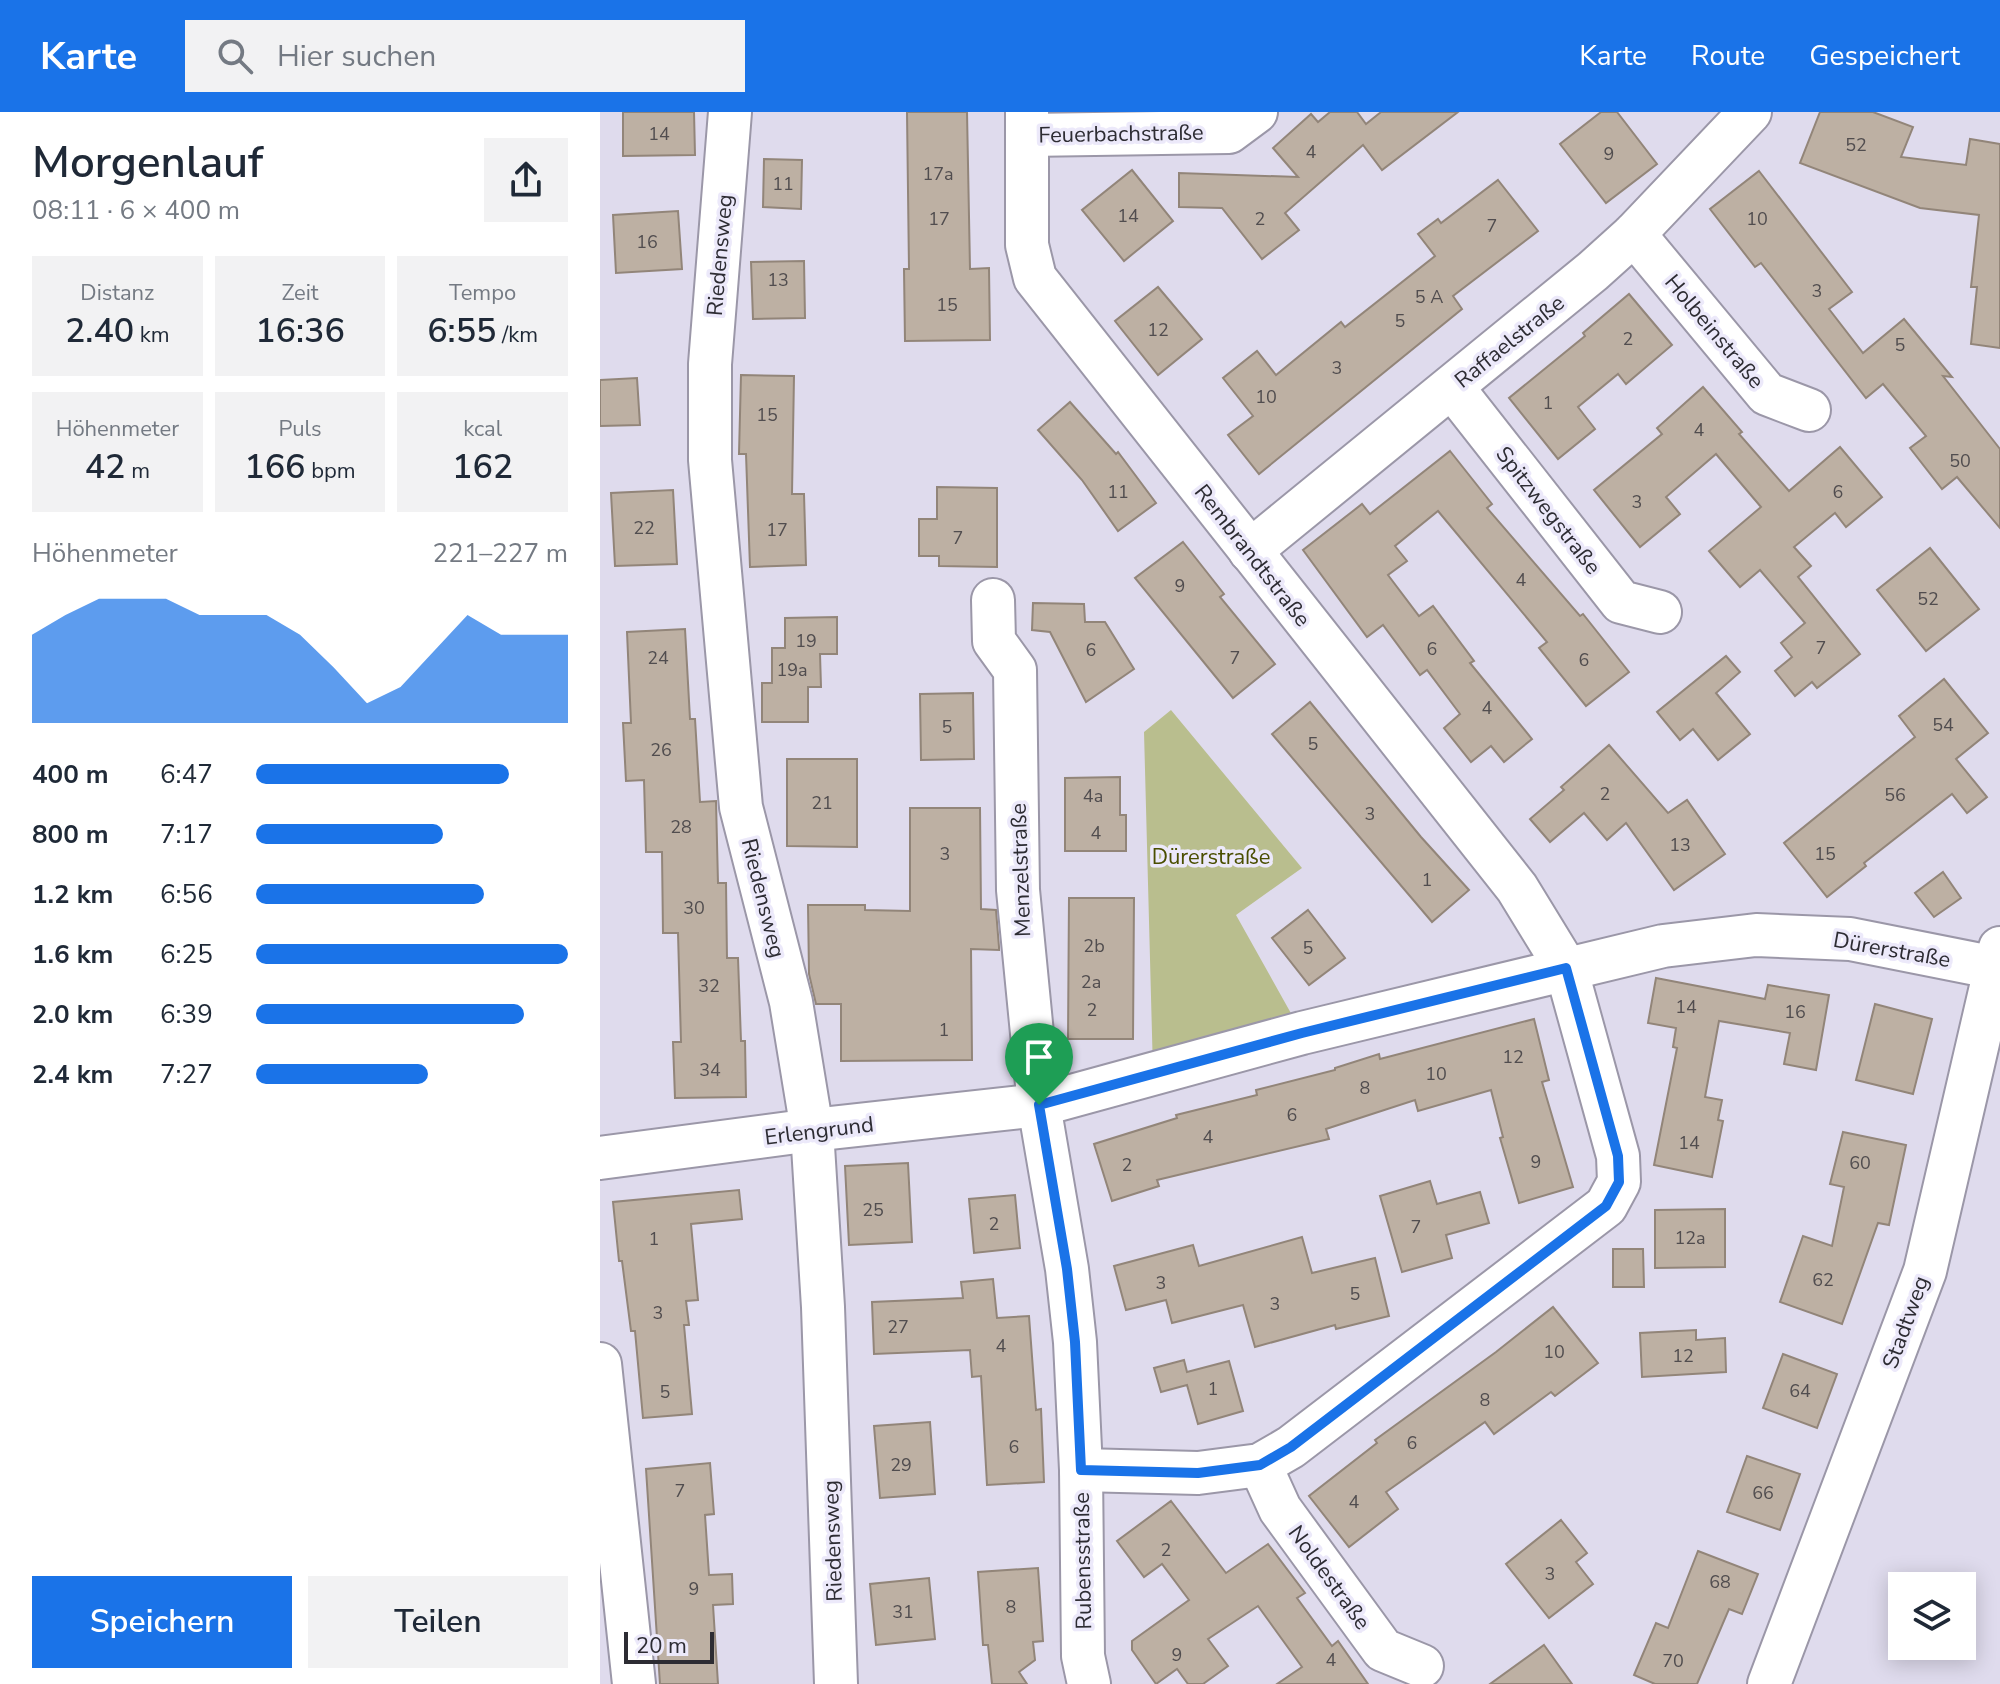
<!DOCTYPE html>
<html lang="de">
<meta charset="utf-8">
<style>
:root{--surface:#fff;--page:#f2f2f3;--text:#1f2937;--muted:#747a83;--accent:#1a73e8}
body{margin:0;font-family:"Nunito Sans",sans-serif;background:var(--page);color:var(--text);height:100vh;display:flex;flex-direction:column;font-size:30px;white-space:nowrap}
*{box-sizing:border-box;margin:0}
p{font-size:26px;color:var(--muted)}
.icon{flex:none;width:44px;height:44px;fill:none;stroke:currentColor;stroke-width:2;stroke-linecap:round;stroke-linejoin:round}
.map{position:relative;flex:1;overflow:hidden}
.details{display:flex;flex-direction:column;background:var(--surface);width:600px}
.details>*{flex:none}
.tools{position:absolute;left:1288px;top:1460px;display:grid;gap:16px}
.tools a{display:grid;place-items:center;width:88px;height:88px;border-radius:0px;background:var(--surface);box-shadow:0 4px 20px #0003;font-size:40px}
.scale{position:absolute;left:24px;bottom:20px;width:90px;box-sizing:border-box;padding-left:8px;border:4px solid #2d2c33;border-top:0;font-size:22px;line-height:28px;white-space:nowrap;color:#2d2c33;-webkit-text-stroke:6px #ece9fa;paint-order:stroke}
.pin{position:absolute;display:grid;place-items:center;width:68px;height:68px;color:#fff;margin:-82px -34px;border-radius:50% 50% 50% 0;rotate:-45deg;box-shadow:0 0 8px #0007}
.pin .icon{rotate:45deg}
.round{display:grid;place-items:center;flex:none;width:84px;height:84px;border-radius:0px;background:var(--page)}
.head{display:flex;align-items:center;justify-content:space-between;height:136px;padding:0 32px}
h1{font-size:44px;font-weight:600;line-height:60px}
.metrics{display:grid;grid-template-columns:repeat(3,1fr);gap:12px;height:136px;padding:8px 32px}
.metrics div{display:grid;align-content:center;border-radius:0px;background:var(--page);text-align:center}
.metrics b{font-size:34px;font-weight:600}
.metrics small{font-size:22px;font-weight:400}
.metrics p{font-size:22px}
.chart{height:224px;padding:16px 32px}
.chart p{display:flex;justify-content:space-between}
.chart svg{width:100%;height:144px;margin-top:8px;fill:var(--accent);opacity:.7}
.primary-button{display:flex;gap:16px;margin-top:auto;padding:16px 32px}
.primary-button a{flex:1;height:92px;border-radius:0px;background:var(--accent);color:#fff;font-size:32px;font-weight:600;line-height:92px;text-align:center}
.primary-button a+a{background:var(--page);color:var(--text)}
ul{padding:0 32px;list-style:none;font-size:26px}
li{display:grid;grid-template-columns:128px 96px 1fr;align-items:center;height:60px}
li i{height:20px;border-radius:10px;background:var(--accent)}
header{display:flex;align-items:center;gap:48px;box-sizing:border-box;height:112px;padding:0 40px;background:var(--accent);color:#fff}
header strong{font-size:38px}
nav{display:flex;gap:44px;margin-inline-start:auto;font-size:28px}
.search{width:560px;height:72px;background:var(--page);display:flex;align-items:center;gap:20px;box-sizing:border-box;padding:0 28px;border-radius:0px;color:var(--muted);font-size:30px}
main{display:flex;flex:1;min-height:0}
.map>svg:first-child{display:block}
.green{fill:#b9be8e}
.building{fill:#bdb0a3;stroke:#928579;stroke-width:2}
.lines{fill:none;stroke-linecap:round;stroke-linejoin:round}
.minor-casing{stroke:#9b97a8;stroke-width:46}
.minor{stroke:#fff;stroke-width:42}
.route-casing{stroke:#fff;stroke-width:16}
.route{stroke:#1a73e8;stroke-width:10}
.labels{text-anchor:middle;stroke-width:7;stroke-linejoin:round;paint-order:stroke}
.number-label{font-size:18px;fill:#514d4f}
.street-label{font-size:22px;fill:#2d2c33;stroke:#ece9fa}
.park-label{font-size:22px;fill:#4a4e00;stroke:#ece9fa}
</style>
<header>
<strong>Karte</strong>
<div class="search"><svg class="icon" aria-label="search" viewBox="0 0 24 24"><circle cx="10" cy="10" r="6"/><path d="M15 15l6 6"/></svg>Hier suchen</div>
<nav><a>Karte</a><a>Route</a><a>Gespeichert</a></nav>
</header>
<main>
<section class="details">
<div class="head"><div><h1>Morgenlauf</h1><p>08:11 · 6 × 400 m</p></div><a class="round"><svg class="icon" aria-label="share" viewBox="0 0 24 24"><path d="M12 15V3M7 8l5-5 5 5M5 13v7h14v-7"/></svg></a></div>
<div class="metrics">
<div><p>Distanz</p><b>2.40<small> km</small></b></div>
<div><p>Zeit</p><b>16:36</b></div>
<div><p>Tempo</p><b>6:55<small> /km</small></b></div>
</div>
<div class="metrics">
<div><p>Höhenmeter</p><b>42<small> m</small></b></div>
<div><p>Puls</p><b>166<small> bpm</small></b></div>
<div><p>kcal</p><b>162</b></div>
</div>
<div class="chart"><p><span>Höhenmeter</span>221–227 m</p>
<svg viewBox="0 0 160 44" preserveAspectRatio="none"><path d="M0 44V17L10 11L20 6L30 6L40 6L50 11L60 11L70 11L80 17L90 27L100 38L110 33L120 22L130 11L140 17L150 17L160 17V44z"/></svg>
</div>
<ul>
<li><b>400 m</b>6:47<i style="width:81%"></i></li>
<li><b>800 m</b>7:17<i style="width:60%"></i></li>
<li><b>1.2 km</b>6:56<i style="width:73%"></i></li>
<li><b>1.6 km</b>6:25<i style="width:100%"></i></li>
<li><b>2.0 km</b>6:39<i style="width:86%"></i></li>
<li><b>2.4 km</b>7:27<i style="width:55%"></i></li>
</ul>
<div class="primary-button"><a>Speichern</a><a>Teilen</a></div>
</section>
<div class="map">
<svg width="1400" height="1572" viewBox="0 0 1400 1572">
<rect width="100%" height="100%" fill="#dfdbed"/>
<path class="green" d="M571 598 702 756 636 803 702 921 553 960 544 620Z"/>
<g class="building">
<path d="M23 0H94L95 43 23 44Z"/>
<path d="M307 0H367L370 157 389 156 390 228 305 229 304 157H309Z"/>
<path d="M730 0H757L766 12 781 0H858L782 58 763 33 685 101 699 118 662 147 622 96 579 95V61L698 65 673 36 711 2 718 10Z"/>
<path d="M1001 0H1017L1057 52 1006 91 960 32Z"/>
<path d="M1220 0H1273L1313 15 1301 45 1366 53 1370 27 1400 32V236L1371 232 1377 175H1371L1379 103 1320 96 1200 51Z"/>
<path d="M164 47 202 48 201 97 163 95Z"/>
<path d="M532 58 573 109 524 149 482 98Z"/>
<path d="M1159 59 1252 180 1229 197 1263 241 1304 207 1352 265 1343 264 1400 337V416L1357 365 1342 377 1310 336 1326 324 1283 272 1266 286 1161 151 1155 155 1110 97Z"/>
<path d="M898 68 938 119 853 184 862 197 659 362 628 323 653 304 623 266 657 239 676 263 741 210 745 215 835 144 818 122 838 107 841 111Z"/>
<path d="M78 99 82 157 16 161 13 103Z"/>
<path d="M204 149 205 206 153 207 151 150Z"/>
<path d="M558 175 602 227 558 263 515 209Z"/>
<path d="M1029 182 1072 233 1026 272 1018 262 978 295 995 317 958 347 909 286 985 224 983 221Z"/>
<path d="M141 263 194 264 192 382H204L206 453 150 455 146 342H139Z"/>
<path d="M37 266 40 313 0 314V268Z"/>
<path d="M1103 275 1142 320 1139 322 1189 379 1240 335 1282 385 1246 415 1235 401 1194 435 1211 454 1198 465 1260 542 1217 576 1212 570 1195 584 1175 559 1192 545 1181 531 1205 511 1160 458 1140 475 1109 439 1161 395 1116 342 1066 385 1080 402 1040 435 994 378 1062 322 1057 316Z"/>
<path d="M470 290 516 342 518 340 556 391 518 419 482 368 438 318Z"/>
<path d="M850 339 892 392 887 396 980 504 983 502 1029 560 986 594 939 536 947 530 838 399 795 434 807 449 788 463 819 504 833 494 874 549 870 551 932 627 904 650 891 634 871 650 844 616 860 602 827 558 820 563 783 513 767 525 703 438 762 392 770 402Z"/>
<path d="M337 375 397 376V455L339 454V444H319V407H337Z"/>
<path d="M73 378 77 452 15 454 11 381Z"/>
<path d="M583 430 624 482 620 485 675 552 633 586 535 466Z"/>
<path d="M1330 436 1379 497 1326 539 1277 478Z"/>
<path d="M433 491 484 492 485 510H505L534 557 486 590 450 520 432 518Z"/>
<path d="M237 505V542H220L221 575H208V610H162V571H172V536H185V506Z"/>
<path d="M85 517 90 607H95L100 690 116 689 118 771H126L127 846H138L141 929H145L146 985 75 986 73 930H81L78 821H63L62 740H46L44 668 26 669 23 611H31L27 520Z"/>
<path d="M1126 544 1140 560 1116 581 1150 622 1118 648 1093 617 1080 628 1057 600Z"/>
<path d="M1344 567 1388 621 1356 647 1387 685 1367 701 1352 682 1264 751 1266 754 1227 785 1184 731 1315 625 1299 604Z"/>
<path d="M373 581 374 647 321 648 320 582Z"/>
<path d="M710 590 821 725 869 778 832 810 672 622Z"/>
<path d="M1009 633 1068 701 1087 688 1125 742 1074 778 1026 711 1007 728 984 701 950 730 930 707 964 678 961 675Z"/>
<path d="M187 647H257V735L187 734Z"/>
<path d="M520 665V703H526V739H465V666Z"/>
<path d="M310 696H380L381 797 396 798 399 835V838L371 837 372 948 241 949V892H216L209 862 208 793H265V798L310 799Z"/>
<path d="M1343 760 1361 786 1334 805 1315 781Z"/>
<path d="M469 786H534L533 927H468Z"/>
<path d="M708 798 745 846 709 873 672 826Z"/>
<path d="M1056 866 1165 887 1168 873 1229 883 1216 958 1184 952 1190 921 1119 909 1105 985 1122 988 1118 1008 1123 1009 1112 1065 1054 1053 1077 936 1073 935 1076 916 1048 911Z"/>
<path d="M1275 892 1332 907 1313 982 1256 968Z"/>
<path d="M934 907 949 968 942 970 973 1075 919 1091 900 1026 903 1025 891 978 818 999 815 988 726 1017 729 1027 557 1068 559 1074 512 1089 494 1032 577 1006 576 1003 657 983 656 978 735 958V956L779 942 780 947Z"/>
<path d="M1243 1020 1306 1033 1289 1113 1278 1111 1242 1212 1180 1190 1203 1124 1232 1134 1244 1075 1230 1072Z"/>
<path d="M308 1051 312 1130 249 1133 245 1054Z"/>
<path d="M830 1069 837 1092 880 1080 889 1111 846 1123 852 1146 802 1160 780 1084Z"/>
<path d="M139 1078 142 1107 91 1112 98 1188 86 1189 89 1213H84L92 1302 43 1306 35 1219H31L22 1149H19L13 1090Z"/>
<path d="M415 1083 420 1136 374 1141 369 1087Z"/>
<path d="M1125 1097V1155L1055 1156V1098Z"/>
<path d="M702 1125 712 1161 775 1146 789 1204 736 1217 735 1213 655 1235 643 1193 572 1211 566 1188 526 1198 514 1154 593 1133 599 1154Z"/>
<path d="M1013 1137H1043L1044 1175H1013Z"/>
<path d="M393 1167 397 1206 429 1204 436 1298 441 1297 444 1370 387 1373 381 1264 372 1265 370 1238 274 1242 272 1190 363 1186 361 1170Z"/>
<path d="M953 1195 998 1251 955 1284 951 1280 894 1322 885 1310 786 1380 798 1397 749 1435 709 1384 777 1331 775 1328 896 1240Z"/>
<path d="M1096 1218V1228L1125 1226 1126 1260 1042 1265 1040 1221Z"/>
<path d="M1183 1242 1237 1262 1217 1316 1163 1296Z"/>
<path d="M584 1248 587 1260 629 1249 643 1299 598 1312 587 1273 561 1280 554 1256Z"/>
<path d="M330 1310 335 1382 280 1386 274 1314Z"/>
<path d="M1147 1344 1200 1362 1180 1418 1127 1400Z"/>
<path d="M110 1351 114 1402 105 1403 109 1463 132 1462 133 1492 113 1493 118 1572H60L46 1357Z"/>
<path d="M571 1389 626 1461 668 1432 705 1481 697 1486 732 1534 738 1529 768 1572H677L702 1555 658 1494 608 1527 628 1554 603 1572H588L577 1557 556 1572 532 1538V1529L589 1488 562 1452 544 1465 517 1429Z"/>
<path d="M961 1408 987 1441 976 1450 993 1472 949 1506 906 1452Z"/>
<path d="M1098 1439 1158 1462 1142 1502 1129 1497 1097 1572H1055L1034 1563 1056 1511 1068 1516Z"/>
<path d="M438 1456 443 1529 433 1530 435 1548 419 1560 427 1572H392L388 1533H383L378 1460Z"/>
<path d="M329 1466 335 1527 276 1533 270 1472Z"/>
<path d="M944 1533 972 1572H890Z"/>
</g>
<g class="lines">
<defs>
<g id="minor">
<path d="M130 0 110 252V348L141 695 191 890 212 1018 223 1195 236 1572"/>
<path d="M427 0V133L435 166 917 776 966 856 1018 1044 1019 1070 1006 1094 691 1335 660 1353 598 1361 481 1358"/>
<path d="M427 23 629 20 656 0"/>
<path d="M1034 122 1167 282 1209 298"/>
<path d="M852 275 1021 490 1060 500"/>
<path d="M650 439 993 159 1034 122 1150 0"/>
<path d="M393 488 394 529 415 558 418 778 439 993 467 1157 475 1230 481 1358 483 1544 489 1572"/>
<path d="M0 1046 212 1018 439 993 702 921 1063 834 1156 823 1250 827 1396 856"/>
<path d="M0 1252 34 1572"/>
<path d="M660 1353 680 1397 783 1538 822 1554"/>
<path d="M1169 1572 1325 1159 1400 836"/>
</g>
</defs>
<use href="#minor" class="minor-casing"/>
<use href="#minor" class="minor"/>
</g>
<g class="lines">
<defs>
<path id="route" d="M966 856 1018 1044 1019 1070 1006 1094 691 1335 660 1353 598 1361 481 1358 475 1230 467 1157 439 993 702 921Z"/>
</defs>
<use href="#route" class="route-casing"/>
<use href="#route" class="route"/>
</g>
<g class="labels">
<g class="number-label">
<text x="59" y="28">14</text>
<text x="1256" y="39">52</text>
<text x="711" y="46">4</text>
<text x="1009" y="48">9</text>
<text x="338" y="68">17a</text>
<text x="183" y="78">11</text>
<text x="528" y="110">14</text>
<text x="339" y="113">17</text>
<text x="660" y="113">2</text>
<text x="1157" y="113">10</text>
<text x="892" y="120">7</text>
<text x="47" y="136">16</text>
<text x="178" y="174">13</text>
<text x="1217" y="185">3</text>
<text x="829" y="191">5 A</text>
<text x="347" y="199">15</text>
<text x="800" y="215">5</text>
<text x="558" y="224">12</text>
<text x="1028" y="233">2</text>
<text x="1300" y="239">5</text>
<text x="737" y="262">3</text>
<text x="666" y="291">10</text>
<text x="948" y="297">1</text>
<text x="167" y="309">15</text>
<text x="1099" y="324">4</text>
<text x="1360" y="355">50</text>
<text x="518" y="386">11</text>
<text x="1238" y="386">6</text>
<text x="1037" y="396">3</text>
<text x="44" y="422">22</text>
<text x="177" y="424">17</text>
<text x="358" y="432">7</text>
<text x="921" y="474">4</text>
<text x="580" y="480">9</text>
<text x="1328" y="493">52</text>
<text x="206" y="535">19</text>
<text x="1221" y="542">7</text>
<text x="832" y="543">6</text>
<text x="491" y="544">6</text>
<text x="58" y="552">24</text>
<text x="635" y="552">7</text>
<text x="984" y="554">6</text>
<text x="192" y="564">19a</text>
<text x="887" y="602">4</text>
<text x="1343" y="619">54</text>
<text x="347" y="621">5</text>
<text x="713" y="638">5</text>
<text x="61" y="644">26</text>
<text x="1005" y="688">2</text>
<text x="1295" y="689">56</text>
<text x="493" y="690">4a</text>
<text x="222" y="697">21</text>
<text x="770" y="708">3</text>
<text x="81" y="721">28</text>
<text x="496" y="727">4</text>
<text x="1080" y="739">13</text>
<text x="345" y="748">3</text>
<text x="1225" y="748">15</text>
<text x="827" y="774">1</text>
<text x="94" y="802">30</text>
<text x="494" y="840">2b</text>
<text x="708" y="842">5</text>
<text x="491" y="876">2a</text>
<text x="109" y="880">32</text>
<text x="1086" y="901">14</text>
<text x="492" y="904">2</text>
<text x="1195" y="906">16</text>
<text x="344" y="924">1</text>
<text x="913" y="951">12</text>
<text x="110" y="964">34</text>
<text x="836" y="968">10</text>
<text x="765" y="982">8</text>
<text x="692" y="1009">6</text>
<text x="608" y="1031">4</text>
<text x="1089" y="1037">14</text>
<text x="936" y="1056">9</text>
<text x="1260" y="1057">60</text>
<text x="527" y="1059">2</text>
<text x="273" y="1104">25</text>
<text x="394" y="1118">2</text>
<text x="816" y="1121">7</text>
<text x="1090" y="1132">12a</text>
<text x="54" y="1133">1</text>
<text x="1223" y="1174">62</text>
<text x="561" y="1177">3</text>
<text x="755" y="1188">5</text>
<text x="675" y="1198">3</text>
<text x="58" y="1207">3</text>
<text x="298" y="1221">27</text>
<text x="401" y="1240">4</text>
<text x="954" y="1246">10</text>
<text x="1083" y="1250">12</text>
<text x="613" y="1283">1</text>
<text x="1200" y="1285">64</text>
<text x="65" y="1286">5</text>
<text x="885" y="1294">8</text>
<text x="812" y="1337">6</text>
<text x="414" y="1341">6</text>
<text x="301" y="1359">29</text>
<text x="80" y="1385">7</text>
<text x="1163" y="1387">66</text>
<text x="754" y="1396">4</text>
<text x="566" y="1444">2</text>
<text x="950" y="1468">3</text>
<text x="1120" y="1476">68</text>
<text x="94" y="1483">9</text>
<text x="411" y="1501">8</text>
<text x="303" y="1506">31</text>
<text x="577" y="1549">9</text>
<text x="731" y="1554">4</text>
<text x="1073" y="1555">70</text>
</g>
<g class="street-label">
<text transform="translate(521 21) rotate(-1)" y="8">Feuerbachstraße</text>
<text transform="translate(119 143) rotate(-85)" y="8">Riedensweg</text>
<text transform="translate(1115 219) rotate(50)" y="8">Holbeinstraße</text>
<text transform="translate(909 229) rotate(-39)" y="8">Raffaelstraße</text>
<text transform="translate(949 398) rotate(52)" y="8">Spitzwegstraße</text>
<text transform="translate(653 443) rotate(52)" y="8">Rembrandtstraße</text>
<text transform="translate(420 758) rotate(-92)" y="8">Menzelstraße</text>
<text transform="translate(164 786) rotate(76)" y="8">Riedensweg</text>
<text transform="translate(1292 837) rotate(10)" y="8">Dürerstraße</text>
<text transform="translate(219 1018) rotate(-7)" y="8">Erlengrund</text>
<text transform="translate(1305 1210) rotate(-70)" y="8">Stadtweg</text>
<text transform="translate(232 1429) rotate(-92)" y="8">Riedensweg</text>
<text transform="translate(482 1449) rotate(-91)" y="8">Rubensstraße</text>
<text transform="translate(730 1465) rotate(54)" y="8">Noldestraße</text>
</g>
<g class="park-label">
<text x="611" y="752">Dürerstraße</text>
</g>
</g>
</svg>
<div class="tools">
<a><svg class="icon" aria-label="layers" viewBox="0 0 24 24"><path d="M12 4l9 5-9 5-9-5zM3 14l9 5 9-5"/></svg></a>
</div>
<div class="scale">20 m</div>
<div class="pin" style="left:439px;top:993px;background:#1e9e55"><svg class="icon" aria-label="arrive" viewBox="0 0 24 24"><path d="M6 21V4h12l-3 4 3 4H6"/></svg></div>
</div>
</main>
